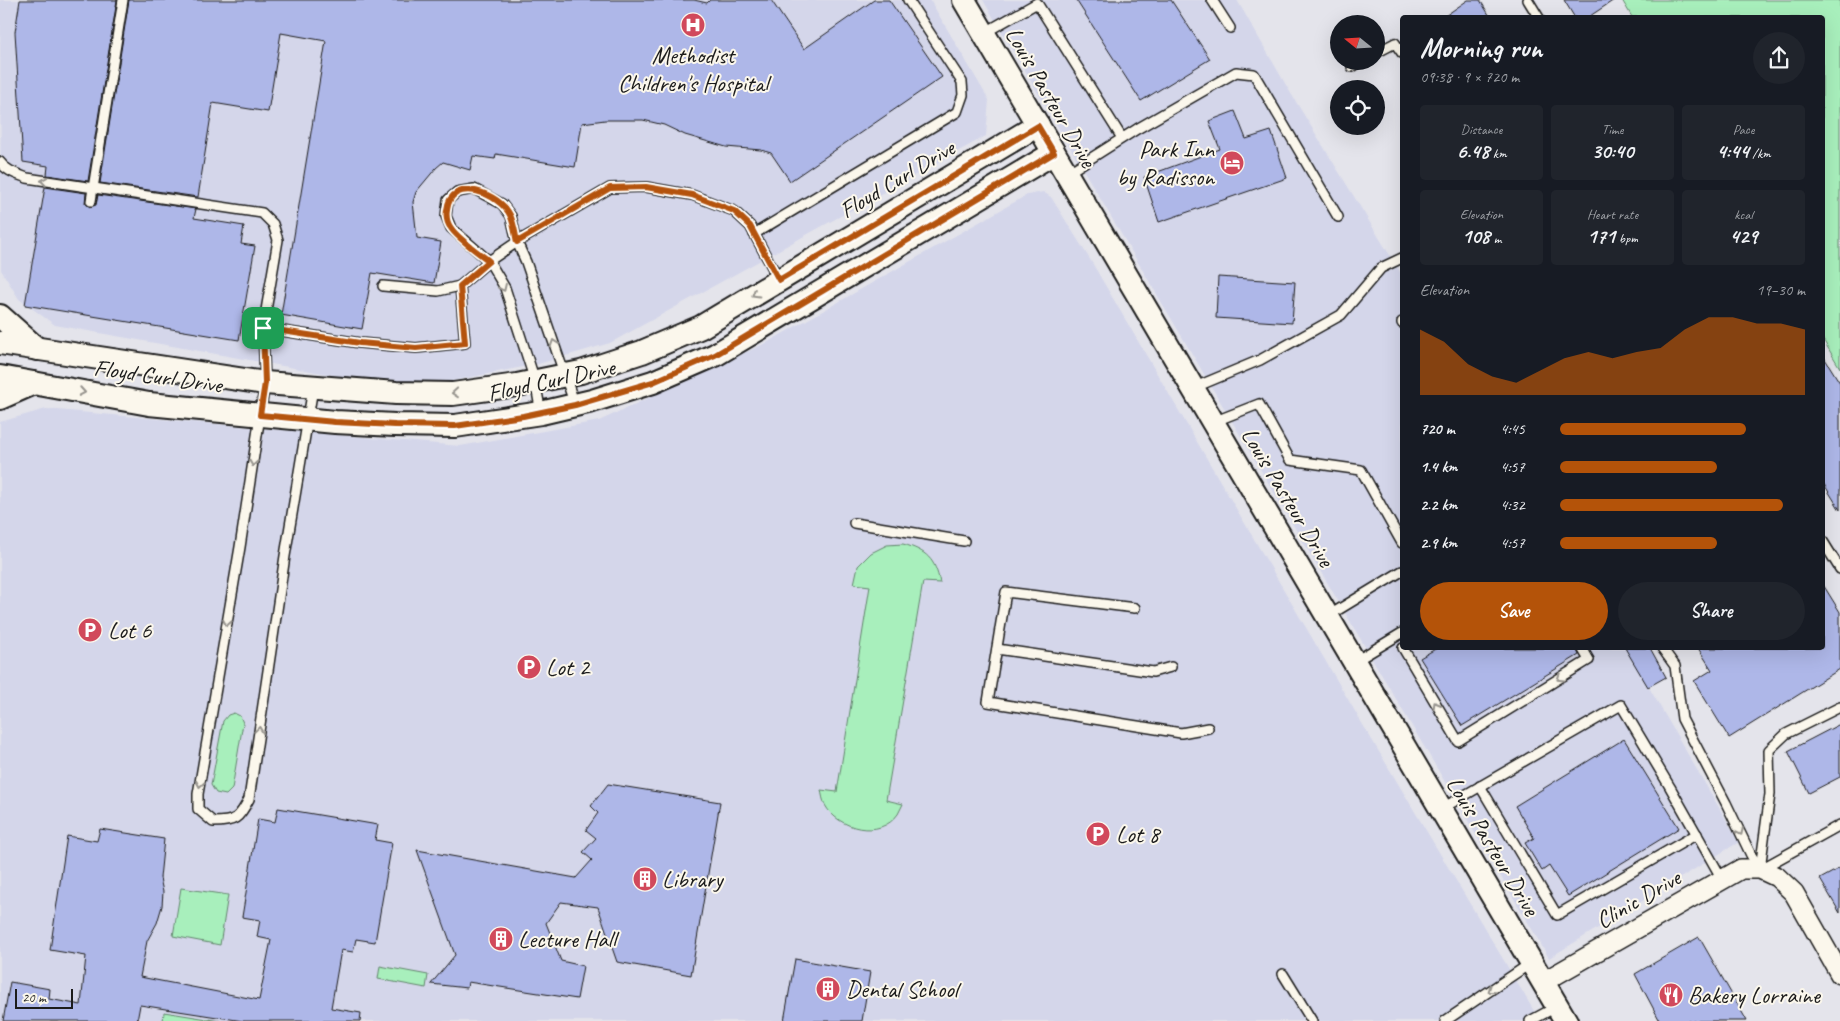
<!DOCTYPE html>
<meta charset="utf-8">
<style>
:root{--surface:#171b24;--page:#20242c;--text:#f1f3f6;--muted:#9ea1a6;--accent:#b45309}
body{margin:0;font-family:Caveat,sans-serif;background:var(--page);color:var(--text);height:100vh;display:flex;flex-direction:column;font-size:19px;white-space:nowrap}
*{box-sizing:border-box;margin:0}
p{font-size:16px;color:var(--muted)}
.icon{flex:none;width:28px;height:28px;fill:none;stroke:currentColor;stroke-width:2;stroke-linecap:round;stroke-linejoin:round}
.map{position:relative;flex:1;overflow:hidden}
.drawer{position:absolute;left:1400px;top:15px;width:425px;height:635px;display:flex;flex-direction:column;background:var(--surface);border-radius:5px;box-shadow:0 5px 20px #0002}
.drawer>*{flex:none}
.needle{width:32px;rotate:288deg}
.controls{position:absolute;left:1330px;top:15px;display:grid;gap:10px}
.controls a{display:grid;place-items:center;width:55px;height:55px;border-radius:50%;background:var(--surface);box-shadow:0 5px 20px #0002;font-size:25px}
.scale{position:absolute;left:15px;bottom:12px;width:58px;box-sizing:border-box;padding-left:5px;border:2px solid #1c1c1c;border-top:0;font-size:14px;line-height:18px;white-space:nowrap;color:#1c1c1c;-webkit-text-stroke:4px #fbf7ec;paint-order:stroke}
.pin{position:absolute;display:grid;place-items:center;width:42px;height:42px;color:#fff;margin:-21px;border-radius:10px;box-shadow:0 2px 8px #0006}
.round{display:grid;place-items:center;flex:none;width:52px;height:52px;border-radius:26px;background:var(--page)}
.headline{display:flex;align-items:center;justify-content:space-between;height:85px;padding:0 20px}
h1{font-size:28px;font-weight:600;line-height:38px}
.metrics{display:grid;grid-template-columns:repeat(3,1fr);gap:8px;height:85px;padding:5px 20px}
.metrics div{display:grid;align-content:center;border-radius:5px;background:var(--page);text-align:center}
.metrics b{font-size:21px;font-weight:600}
.metrics small{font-size:14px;font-weight:400}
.metrics p{font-size:14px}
.chart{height:140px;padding:10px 20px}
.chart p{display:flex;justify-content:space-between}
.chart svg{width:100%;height:90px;margin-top:5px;fill:var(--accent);opacity:.7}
.action{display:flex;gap:10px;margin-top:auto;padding:10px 20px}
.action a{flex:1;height:58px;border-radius:30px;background:var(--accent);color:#fff;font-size:20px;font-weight:600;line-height:58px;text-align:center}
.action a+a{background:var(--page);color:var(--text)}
ul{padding:0 20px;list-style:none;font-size:16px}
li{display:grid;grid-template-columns:80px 60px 1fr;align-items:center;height:38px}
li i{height:12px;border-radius:6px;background:var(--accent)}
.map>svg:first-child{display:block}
.built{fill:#d4d6ea}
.green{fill:#a8efbc;stroke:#62866c}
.building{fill:#aeb7e8;stroke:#1c1c1c}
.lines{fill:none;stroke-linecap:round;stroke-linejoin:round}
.service-casing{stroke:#1c1c1c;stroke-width:12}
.minor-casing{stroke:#1c1c1c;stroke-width:22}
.tertiary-casing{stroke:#1c1c1c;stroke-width:26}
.service{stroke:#fbf7ec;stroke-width:9}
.minor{stroke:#fbf7ec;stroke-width:19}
.tertiary{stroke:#fbf7ec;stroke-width:22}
.oneway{stroke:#97948e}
.route-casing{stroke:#fff;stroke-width:10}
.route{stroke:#b45309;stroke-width:6}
.labels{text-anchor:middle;stroke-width:4;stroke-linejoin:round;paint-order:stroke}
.poi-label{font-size:24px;fill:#1c1c1c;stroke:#fbf7ec;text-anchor:start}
.street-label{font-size:24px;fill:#1c1c1c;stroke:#fbf7ec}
</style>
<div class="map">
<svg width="1840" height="1021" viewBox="0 0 1840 1021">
<rect width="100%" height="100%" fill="#e4e4eb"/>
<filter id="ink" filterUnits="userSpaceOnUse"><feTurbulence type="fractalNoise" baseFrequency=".02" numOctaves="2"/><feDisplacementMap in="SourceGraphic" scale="10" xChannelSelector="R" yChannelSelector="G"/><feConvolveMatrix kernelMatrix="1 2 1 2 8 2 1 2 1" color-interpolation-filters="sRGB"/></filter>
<g filter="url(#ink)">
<g class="built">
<path d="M0 0H930L989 100 986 136 610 343 538 364 452 381H366L55 325 19 299 1 270Z"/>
<path d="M983 0H1237L1290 92 1402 275V648H1626L1739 842 1549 958Z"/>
<path d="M1043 192 1051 197 1091 261 1363 725 1540 1021H0V422L46 409 460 446 599 421 768 342 1027 195Z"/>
</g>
<g class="green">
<path d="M1622 0H1840V368L1822 338V18L1632 17Z"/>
<path d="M903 544C927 551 935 559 940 583L923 582 886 800 903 804C901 807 900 811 898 814 880 840 838 829 825 805 823 801 822 795 821 790L837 792 870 586 854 584 858 566 871 553 887 545Z"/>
<path d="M234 713 240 716 243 723 232 789 226 795 216 793 211 785 223 721 228 715Z"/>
<path d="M181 888 228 895 220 945 173 936Z"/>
<path d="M380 966 428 975 426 988 378 979Z"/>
<path d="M164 1012 220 1021H163Z"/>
</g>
<g class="building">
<path d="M20 0H117L88 181 47 175 48 166 23 162 15 32Z"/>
<path d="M129 0H694L707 3 710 0H771L804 49 874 0H889L942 77 790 181 771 153 761 150 726 147 685 135 664 125 643 120H605L582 123 575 167 496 154 495 159 473 156 470 170 443 162 436 168 416 192 413 202 417 238 441 242 434 283 372 273 362 329 281 315 326 41 281 33 268 112 213 103 198 197 100 183Z"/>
<path d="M1076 0H1171L1210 59 1141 101Z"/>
<path d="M1468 0H1480L1491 18H1442Z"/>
<path d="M1564 0H1614L1587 18H1575Z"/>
<path d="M1235 111 1246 139 1271 131 1287 178 1159 222 1144 177 1220 149 1209 121Z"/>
<path d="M45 187 86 193 85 203 90 207 96 205 98 195 196 209 194 218 244 226 241 244 255 246 239 340 25 305Z"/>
<path d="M1218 277 1295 282 1292 323 1216 318Z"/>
<path d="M1822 354 1840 383V510L1822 481Z"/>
<path d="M1822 583 1840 612V669L1729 738 1694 681 1712 670 1698 648H1822Z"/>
<path d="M1437 648H1576L1579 655 1462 726 1420 658Z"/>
<path d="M1625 648H1650L1666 677 1648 687Z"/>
<path d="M1840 724V777L1809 793 1788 751Z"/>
<path d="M1624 739 1679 828 1568 896 1549 866 1542 871 1525 843 1534 838 1515 806Z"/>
<path d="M608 784 720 802 691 975 617 962 598 907 561 902 546 923 561 961 583 966 577 999 468 982 467 988 431 984 455 955 417 850 576 878 592 860 583 852 596 838 586 830 598 813 591 806Z"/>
<path d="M278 808 378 825 375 840 392 843 375 942 356 939 353 952 341 950 331 1008 361 1013 360 1021H243L140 1005 137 1021H3L10 982 50 989 49 999 81 1005 86 956 50 950 67 836 97 841 100 829 164 839 160 878 163 892 162 906 157 923 147 941 140 977 259 1000 271 940 257 937 260 920 242 917 258 819 275 822Z"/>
<path d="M1840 868V913L1820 879Z"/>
<path d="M1699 937 1747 1021H1660L1635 974Z"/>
<path d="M795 959 870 972 862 1021H784Z"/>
</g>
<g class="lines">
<defs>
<g id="service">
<path d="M1212 0 1230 28"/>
<path d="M1528 0 1539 18"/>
<path d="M984 33 1037 3 1122 138"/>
<path d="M1376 53 1395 43 1402 53"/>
<path d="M1352 67 1362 61"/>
<path d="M0 162C6 171 17 174 27 178L262 213 273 224 278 240 263 328 265 383 240 547 198 794V809L213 822C235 822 239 819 249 799L285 556 313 388"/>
<path d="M1066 174 1137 129 1236 72 1254 74 1338 217"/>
<path d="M91 201 123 0"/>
<path d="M754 234 957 112 963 95 962 82 908 0"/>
<path d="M383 286 438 291 460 286"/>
<path d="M1402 322V323"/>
<path d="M263 328 360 343 416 348 465 343 460 286 489 261 517 242 610 188 646 187 692 195 734 211 750 226 779 280"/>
<path d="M1193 388 1260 360 1341 315 1381 268 1402 258"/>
<path d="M541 413 535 381 505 288 489 261 451 228 446 216 448 200 457 192 474 189 502 204 511 216 517 242 526 262 575 405"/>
<path d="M1213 422 1259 404 1290 460 1361 470 1402 543"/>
<path d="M854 523 964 541"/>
<path d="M1822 540 1840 569"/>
<path d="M1135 608 1006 592 988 702 1181 733 1208 728"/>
<path d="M1328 616 1402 571"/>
<path d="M1403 648 1458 741 1589 660 1582 648"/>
<path d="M1662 648 1675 666 1682 719 1726 803 1751 855 1760 869"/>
<path d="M997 649 1153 672 1171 667"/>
<path d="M1354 662 1402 633"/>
<path d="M1480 786 1557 915 1697 834"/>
<path d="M1441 809 1621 705 1670 787 1722 879"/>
<path d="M1760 869 1770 794 1769 750 1786 734 1840 707"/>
<path d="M1761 869 1840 825"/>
<path d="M1283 974 1312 1021"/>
<path d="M1445 1021 1531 963"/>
<path d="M1530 1021 1556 1007"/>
</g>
<path id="minor" d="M1543 982 1741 869H1760L1777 877 1794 893 1840 974"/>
<g id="tertiary">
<path d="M964 0 1566 1021"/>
<path d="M0 316 37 349"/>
<path d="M0 343 265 383 396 393 453 394 517 385 581 372 642 352 701 327 1038 125"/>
<path d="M0 377 149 404 335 422 395 425 455 426 541 413 592 401 653 382 715 355 1054 153"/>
<path d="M0 398 34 383"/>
</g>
</defs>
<use href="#service" class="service-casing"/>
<use href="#minor" class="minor-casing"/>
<use href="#tertiary" class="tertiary-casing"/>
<use href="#service" class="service"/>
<use href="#minor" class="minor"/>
<use href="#tertiary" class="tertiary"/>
</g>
<defs><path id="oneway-chevron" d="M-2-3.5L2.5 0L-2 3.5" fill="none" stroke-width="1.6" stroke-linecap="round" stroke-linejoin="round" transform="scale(1.25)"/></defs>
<g class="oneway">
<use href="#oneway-chevron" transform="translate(44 181) rotate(-172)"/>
<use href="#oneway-chevron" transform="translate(503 288) rotate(65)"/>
<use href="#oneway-chevron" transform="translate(755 294) rotate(149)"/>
<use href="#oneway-chevron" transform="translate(554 343) rotate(-109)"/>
<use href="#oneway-chevron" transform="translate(82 392) rotate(10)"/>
<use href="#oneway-chevron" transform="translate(455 393) rotate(175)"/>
<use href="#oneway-chevron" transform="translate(253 463) rotate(99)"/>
<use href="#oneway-chevron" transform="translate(227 623) rotate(100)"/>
<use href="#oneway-chevron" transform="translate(1560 678) rotate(148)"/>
<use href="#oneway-chevron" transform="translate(1436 705) rotate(-120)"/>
<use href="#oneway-chevron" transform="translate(259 730) rotate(-82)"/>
<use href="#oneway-chevron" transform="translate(200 784) rotate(100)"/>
<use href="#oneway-chevron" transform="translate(1740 832) rotate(65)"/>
<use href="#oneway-chevron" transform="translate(1491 990) rotate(146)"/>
</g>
</g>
<g class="lines" filter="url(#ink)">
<defs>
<path id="route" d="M1038 126 1054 153 715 355 653 382 575 405 523 416 455 426 395 425 335 422 260 415 265 383 263 328 360 343 416 348 465 343 460 286 489 261C479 253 457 238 451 228 447 223 446 216 447 210 451 174 500 194 510 215 514 223 515 233 517 242L610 188 646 187 692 195 734 211 750 226 779 280Z"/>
</defs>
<use href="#route" class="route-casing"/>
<use href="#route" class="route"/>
</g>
<defs>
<symbol id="hospital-disc" viewBox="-11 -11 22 22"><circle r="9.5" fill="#d1495b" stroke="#fbf7ec"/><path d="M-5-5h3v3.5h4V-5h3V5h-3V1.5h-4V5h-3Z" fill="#fff"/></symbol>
<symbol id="hotel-disc" viewBox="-11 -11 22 22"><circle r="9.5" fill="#d1495b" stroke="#fbf7ec"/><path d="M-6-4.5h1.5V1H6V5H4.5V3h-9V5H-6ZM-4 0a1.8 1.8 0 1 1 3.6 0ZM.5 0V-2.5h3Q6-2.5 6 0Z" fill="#fff"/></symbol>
<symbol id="parking-disc" viewBox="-11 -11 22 22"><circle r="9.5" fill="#d1495b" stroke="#fbf7ec"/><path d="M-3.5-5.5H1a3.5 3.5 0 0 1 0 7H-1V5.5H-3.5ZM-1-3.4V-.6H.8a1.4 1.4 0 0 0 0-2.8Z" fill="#fff"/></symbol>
<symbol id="building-disc" viewBox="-11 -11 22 22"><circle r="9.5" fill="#d1495b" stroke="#fbf7ec"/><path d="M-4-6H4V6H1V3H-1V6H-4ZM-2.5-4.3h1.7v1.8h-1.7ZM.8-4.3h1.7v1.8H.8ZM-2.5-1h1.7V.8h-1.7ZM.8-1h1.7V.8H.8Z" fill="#fff"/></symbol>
<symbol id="restaurant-disc" viewBox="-11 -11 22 22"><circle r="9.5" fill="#d1495b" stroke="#fbf7ec"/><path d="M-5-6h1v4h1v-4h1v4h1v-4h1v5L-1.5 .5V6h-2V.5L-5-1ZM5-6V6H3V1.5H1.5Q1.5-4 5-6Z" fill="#fff"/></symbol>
</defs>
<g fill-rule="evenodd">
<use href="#hospital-disc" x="679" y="11" width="28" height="28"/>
<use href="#hotel-disc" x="1218" y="149" width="28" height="28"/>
<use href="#parking-disc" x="76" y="616" width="28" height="28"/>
<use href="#parking-disc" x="515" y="653" width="28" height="28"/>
<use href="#parking-disc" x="1084" y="820" width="28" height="28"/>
<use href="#building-disc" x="631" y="865" width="28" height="28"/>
<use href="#building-disc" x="487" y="925" width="28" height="28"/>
<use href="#building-disc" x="814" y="975" width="28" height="28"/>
<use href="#restaurant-disc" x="1657" y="981" width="28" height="28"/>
</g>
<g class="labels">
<g class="poi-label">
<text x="693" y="63" text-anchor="middle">Methodist<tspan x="693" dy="28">Children's Hospital</tspan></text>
<text x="1214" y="157" text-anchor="end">Park Inn<tspan x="1214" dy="28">by Radisson</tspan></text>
<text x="108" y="638">Lot 6</text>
<text x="546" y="675">Lot 2</text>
<text x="1116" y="842">Lot 8</text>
<text x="662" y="887">Library</text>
<text x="518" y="947">Lecture Hall</text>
<text x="846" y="997">Dental School</text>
<text x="1688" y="1003">Bakery Lorraine</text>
</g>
<g class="street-label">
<text transform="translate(1051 97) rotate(60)" y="8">Louis Pasteur Drive</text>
<text transform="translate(897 179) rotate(-31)" y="8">Floyd Curl Drive</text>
<text transform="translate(158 376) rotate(8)" y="8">Floyd Curl Drive</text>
<text transform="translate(551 380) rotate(-12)" y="8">Floyd Curl Drive</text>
<text transform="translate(1288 497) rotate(59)" y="8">Louis Pasteur Drive</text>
<text transform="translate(1493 846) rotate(59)" y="8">Louis Pasteur Drive</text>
<text transform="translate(1638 899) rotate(-30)" y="8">Clinic Drive</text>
</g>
</g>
</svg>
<div class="controls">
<a><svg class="needle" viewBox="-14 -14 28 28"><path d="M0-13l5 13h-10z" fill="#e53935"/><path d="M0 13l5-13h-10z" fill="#9ea1a6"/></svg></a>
<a><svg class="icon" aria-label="locate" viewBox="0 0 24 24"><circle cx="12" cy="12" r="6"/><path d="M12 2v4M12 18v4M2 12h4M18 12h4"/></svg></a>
</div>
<div class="scale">20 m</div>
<div class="pin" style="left:263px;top:328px;background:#1e9e55"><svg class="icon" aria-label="arrive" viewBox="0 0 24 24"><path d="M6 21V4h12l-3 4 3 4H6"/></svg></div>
<section class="drawer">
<div class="headline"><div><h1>Morning run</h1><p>09:38 · 9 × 720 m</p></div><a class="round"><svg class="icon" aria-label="share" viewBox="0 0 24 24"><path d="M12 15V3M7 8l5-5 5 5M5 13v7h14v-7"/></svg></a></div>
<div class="metrics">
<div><p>Distance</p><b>6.48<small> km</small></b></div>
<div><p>Time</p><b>30:40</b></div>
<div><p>Pace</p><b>4:44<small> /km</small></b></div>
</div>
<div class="metrics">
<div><p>Elevation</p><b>108<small> m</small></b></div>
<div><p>Heart rate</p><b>171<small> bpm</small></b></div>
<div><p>kcal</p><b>429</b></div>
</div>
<div class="chart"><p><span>Elevation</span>19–30 m</p>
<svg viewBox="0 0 160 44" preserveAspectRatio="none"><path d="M0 44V12L10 18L20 29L30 35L40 38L50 32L60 26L70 23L80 26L90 23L100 21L110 12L120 6L130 6L140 9L150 9L160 12V44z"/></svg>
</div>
<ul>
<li><b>720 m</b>4:45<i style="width:76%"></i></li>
<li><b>1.4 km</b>4:57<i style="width:64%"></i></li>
<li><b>2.2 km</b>4:32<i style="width:91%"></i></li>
<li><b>2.9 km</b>4:57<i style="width:64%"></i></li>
</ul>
<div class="action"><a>Save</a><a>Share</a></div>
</section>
</div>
